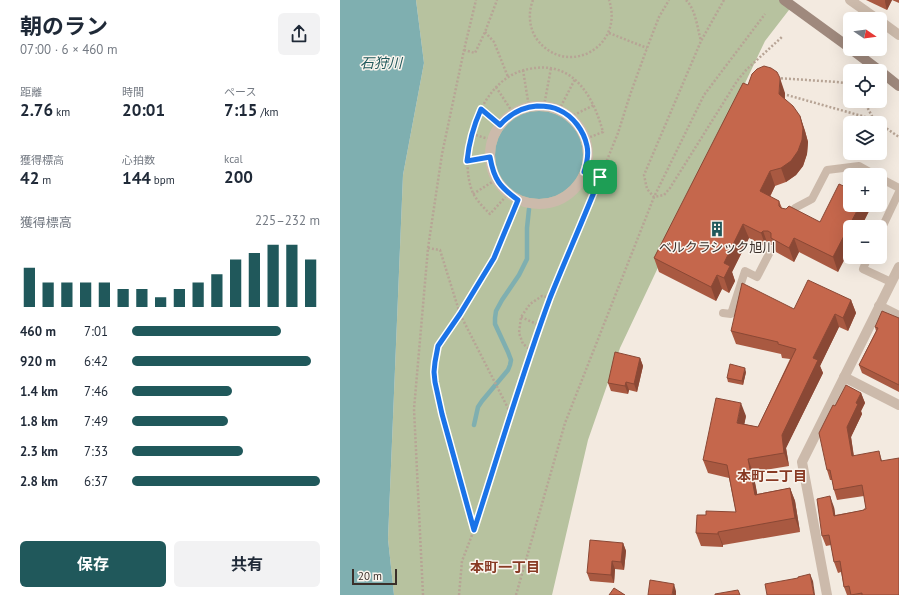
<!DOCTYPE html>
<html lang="ja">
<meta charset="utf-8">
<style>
:root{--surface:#fff;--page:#f2f2f3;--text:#1f2937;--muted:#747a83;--accent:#20585b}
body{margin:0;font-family:"PT Sans","Noto Sans JP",sans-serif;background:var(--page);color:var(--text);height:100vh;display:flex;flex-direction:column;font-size:15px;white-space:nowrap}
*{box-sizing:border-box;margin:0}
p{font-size:13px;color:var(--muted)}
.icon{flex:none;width:22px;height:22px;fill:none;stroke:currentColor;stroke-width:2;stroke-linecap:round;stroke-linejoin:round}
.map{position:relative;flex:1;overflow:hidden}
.sheet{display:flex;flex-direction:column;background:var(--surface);width:340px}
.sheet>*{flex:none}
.needle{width:26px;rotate:103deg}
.controls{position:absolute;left:503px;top:12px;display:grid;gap:8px}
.controls a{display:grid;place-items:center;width:44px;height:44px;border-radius:6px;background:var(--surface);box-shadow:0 4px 16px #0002;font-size:20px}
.scale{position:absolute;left:12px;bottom:10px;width:45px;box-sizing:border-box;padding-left:4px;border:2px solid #3a2f2a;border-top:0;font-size:11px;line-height:14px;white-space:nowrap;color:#3a2f2a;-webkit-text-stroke:3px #faf4ed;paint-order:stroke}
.pin{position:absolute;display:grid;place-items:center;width:34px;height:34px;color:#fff;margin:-17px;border-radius:8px;box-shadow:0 2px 6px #0006}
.round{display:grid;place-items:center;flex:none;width:42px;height:42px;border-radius:6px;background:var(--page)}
.overview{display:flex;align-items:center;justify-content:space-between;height:68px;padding:0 20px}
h1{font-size:22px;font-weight:700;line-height:30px}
.metrics{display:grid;grid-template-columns:repeat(3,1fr);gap:6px;height:68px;padding:4px 20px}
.metrics div{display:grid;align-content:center}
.metrics b{font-size:17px;font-weight:700}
.metrics small{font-size:11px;font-weight:400}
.metrics p{font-size:11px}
.chart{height:112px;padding:8px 20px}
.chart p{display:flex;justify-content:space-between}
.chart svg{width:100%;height:72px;margin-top:4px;stroke:var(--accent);stroke-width:6}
.button{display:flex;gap:8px;margin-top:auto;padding:8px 20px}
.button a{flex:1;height:46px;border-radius:6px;background:var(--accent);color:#fff;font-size:16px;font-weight:700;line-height:46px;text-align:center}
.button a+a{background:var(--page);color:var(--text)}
ul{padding:0 20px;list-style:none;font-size:13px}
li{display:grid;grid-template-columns:64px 48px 1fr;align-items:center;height:30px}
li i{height:10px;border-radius:5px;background:var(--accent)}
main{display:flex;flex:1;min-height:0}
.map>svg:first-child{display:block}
.green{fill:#b7c29f}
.water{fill:#7fafb0}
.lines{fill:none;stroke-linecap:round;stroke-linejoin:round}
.stream{stroke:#7fafb0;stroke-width:4.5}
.path{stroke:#b7a495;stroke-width:2.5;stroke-dasharray:2 2;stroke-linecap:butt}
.lane{stroke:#ccbaab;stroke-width:8}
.street{stroke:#ccbaab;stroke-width:10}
.secondary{stroke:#9f897d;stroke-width:10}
.wall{fill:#a95941}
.shaded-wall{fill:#8a4835}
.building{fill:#c5674c;stroke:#8a4835}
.route-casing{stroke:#fff;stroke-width:8}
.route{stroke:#1a73e8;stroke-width:5}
.labels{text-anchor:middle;stroke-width:3;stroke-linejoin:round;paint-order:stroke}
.poi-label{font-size:13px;fill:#3a2f2a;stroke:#faf4ed}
.water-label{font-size:14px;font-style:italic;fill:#20585b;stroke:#faf4ed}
.neighbourhood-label{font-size:14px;font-weight:bold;fill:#883a24;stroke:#faf4ed}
</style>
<main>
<section class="sheet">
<div class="overview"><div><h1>朝のラン</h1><p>07:00 · 6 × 460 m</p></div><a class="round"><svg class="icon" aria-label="share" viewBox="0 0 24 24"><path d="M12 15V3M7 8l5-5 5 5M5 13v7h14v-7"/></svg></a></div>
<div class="metrics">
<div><p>距離</p><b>2.76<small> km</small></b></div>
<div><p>時間</p><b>20:01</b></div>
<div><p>ペース</p><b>7:15<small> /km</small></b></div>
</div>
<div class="metrics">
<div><p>獲得標高</p><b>42<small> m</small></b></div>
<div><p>心拍数</p><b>144<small> bpm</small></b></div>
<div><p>kcal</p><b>200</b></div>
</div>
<div class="chart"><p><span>獲得標高</span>225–232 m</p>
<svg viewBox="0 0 160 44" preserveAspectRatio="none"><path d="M5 44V20M15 44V29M25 44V29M35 44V29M45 44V29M55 44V33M65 44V33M75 44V38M85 44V33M95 44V29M105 44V24M115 44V15M125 44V11M135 44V6M145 44V6M155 44V15"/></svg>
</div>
<ul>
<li><b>460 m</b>7:01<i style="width:79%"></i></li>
<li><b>920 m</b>6:42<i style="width:95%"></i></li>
<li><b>1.4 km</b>7:46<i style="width:53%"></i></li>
<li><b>1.8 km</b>7:49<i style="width:51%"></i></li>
<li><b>2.3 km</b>7:33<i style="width:59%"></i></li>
<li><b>2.8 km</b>6:37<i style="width:100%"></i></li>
</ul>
<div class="button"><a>保存</a><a>共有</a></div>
</section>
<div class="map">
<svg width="559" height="595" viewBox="0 0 559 595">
<rect width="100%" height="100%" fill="#f3eae0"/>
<path class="green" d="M76 0H443L452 6 425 41 280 348 248 440 212 595H54L48 539 63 175 84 63Z"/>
<g class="water">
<path d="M0 0H76L84 63 63 175 48 539 54 595H0Z"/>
<circle cx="199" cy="155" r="44"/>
</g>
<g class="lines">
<path class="stream" d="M134 425 138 407 142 401 168 370 170 365 171 360 168 352 155 324V318L156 311 162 300 179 275 187 259V228L189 209"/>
<g class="path">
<path d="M193 0C188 12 189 27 196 38 225 79 285 48 269 0"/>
<path d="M346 0C356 10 357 27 361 41"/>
<path d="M384 0 361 41 304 175 307 189 314 197 324 195 330 188 397 81 406 70 443 36"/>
<path d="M145 32 154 42 168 77"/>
<path d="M269 33 307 48"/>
<path d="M124 50 135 53 145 32 157 0"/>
<path d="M183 70 189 107"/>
<path d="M437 78 497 82 505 83 510 86"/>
<path d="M156 87 173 113"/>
<path d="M447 95 529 118 539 123"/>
<path d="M524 101 534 120"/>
<path d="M204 106 211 68"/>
<path d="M141 109 160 125"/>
<path d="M219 110 235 79"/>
<path d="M230 117 254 105"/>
<path d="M540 124 559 137"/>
<path d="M132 134 152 140"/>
<path d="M127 161 150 157"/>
<path d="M244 172 260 177"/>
<path d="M169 193 150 214C144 208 137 201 133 193 118 159 136 98 167 78 175 72 186 69 195 68 236 63 254 99 263 132L245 139"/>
<path d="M133 194 157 179"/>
<path d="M88 248 100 250 120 314 171 414"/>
<path d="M181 317 201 326"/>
<path d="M192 351 183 344 179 333 181 317 190 304 202 296 211 298"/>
<path d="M134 529 102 414 95 382 94 372 95 362 98 345 120 314 154 258 178 200"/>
<path d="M83 595 74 409 88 248 102 154 124 50 136 0"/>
<path d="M119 595 122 561 134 530 171 414 201 326 211 298 278 133 290 95 307 48 319 17 329 0"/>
<path d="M176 595 225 423 314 197 364 95 425 14"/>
</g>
<g class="lane">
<path d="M540 178 559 188"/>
<path d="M449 218 455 208 472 199 487 170 519 166 535 175"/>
<path d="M540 232 559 192"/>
<path d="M528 257 523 269 551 282"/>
<path d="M383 313 391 314 405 271 417 277 431 250"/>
</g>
<g class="street">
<path d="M510 0 537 19"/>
<path d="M540 21 559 35"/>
<circle cx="199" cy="155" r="49"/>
<path d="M539 306 559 316"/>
<path d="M504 377 559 405"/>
<path d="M487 595 462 462 559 267"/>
</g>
<g class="secondary">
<path d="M444 0 510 48"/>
<path d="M511 49 540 71"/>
<path d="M540 71 559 86"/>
</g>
</g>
<g class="wall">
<path d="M526 0H552L547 10Z"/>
<path d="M552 0H559V3Z"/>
<path d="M408 85 445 93V99L460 116 465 131 468 142 467 154 463 166 456 175 446 182 435 186 430 197 439 201 442 208 480 222 529 211 521 227H510L498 272 459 252 454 262 436 252 433 245H428L426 247 409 238 392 272 395 281 389 293 382 289 376 301 319 272 314 258Z"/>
<path d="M511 300 516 313 508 331 499 327 480 366 483 373 446 448 449 466 413 472 417 494 450 488 455 501 460 532 383 545V547L361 546 356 533 366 515 396 512 389 478 368 473 363 460 406 416 404 424 418 427 450 359 442 358 441 354 396 344 391 331 454 309Z"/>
<path d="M559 318V392L522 373 519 365 536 331 535 327Z"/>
<path d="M300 358 303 366 297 392 289 390 288 394 271 391 268 383Z"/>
<path d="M406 372 403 385 388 382 387 378Z"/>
<path d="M521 393 525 403 521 411 522 414 511 437 514 456 559 595H507L504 587 501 572 498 573 494 562 491 545 486 546 482 536 494 507 495 515 524 510 526 509 524 496 497 500 494 490 492 480H490L487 470 495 406Z"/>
<path d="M283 543 286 551 284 570 275 569 274 583 250 581 247 573Z"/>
</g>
<g class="shaded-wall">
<path d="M545 0H552L547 10 545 2Z"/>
<path d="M440 78 445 93 444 109 439 94Z"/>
<path d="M460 116 465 131 468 142 467 154 463 166 456 175 446 182 441 168Z"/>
<path d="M430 171 435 186 425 206 420 191Z"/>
<path d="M520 205H527L529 211 521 227H510V249L498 272 493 257Z"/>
<path d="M403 224 409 238 392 272 395 281 389 293 384 278V263Z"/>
<path d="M423 231 428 245 426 247 421 233Z"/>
<path d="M454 238 459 252 454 262 449 248Z"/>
<path d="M377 275 382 289 376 301 371 287Z"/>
<path d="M511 300 516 313 508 331 503 318Z"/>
<path d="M495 314 499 327 480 366 483 373 446 448 449 466 444 453 442 435 473 358Z"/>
<path d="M300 358 303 366 297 392 294 384Z"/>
<path d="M405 368 406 372 403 385 402 381Z"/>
<path d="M286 382 289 390 288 394 285 386Z"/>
<path d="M521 393 525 403 521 411 522 414 511 437 515 466 512 456 507 427 516 403Z"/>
<path d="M401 403 406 416 402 436 397 423Z"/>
<path d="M539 451 542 461H541Z"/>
<path d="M408 459 413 472 420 508 415 495Z"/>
<path d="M450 488 455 501 460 532 455 518Z"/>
<path d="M490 496 494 507 497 526 494 516Z"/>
<path d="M378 532 383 545V547L378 534Z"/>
<path d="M283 543 286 551 284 570 281 562Z"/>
<path d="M272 561 275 569 274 583 271 575Z"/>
<path d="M470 574 473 581 475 595H474Z"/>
<path d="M334 584 336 591V595H332Z"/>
</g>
<g class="building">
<path d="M424 66 431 68 437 72 440 78 439 94 453 106 460 116 463 128 462 140 458 151 451 161 441 168 430 171 420 191 439 201V206L441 208 446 209 449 206 480 222 499 184 510 189V205H520L493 257 454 238 449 248 431 238V233L428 231H423L421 233 403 224 384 263 390 266 384 278 377 275 371 287 314 258 403 83 408 85 412 74 417 69Z"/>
<path d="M468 280 511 300 503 318 495 314 473 358 478 360 442 435 444 453 408 459 415 495 450 488 455 518 378 532V534L356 533 357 515H366V511L396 512 387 465 363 460 376 398 401 403 397 423 418 427 456 349 438 344V342L391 331 402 283 454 309Z"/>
<path d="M542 311 559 318V385L519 365 538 328 535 327Z"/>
<path d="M275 352 300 358 294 384 286 382 285 386 268 383Z"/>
<path d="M390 364 405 368 402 381 387 378Z"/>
<path d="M506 385 521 393 516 403 518 404 507 427 512 456 539 451 541 461 559 458V595H522V593L511 595 509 586 504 587 500 561 494 562 489 535 482 536 477 499 490 496 494 516 524 510V509H526L522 485 494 490 490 470H487L479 433 493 405 495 406Z"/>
<path d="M250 540 283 543 281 562 272 561 271 575 247 573Z"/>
<path d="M470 574 474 595H427L425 584 458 578V577Z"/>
<path d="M310 580 334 584 332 595H308Z"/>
<path d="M274 588 285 595H269Z"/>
<path d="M398 590 400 595H375V594Z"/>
</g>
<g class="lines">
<defs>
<path id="route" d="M197 106C204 106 212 106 219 110 233 116 244 131 247 146 249 155 247 163 244 172L260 177C244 218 226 258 210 298 182 374 159 452 134 530L102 414 95 382 94 372 95 362 98 346 120 314 154 258 178 200C160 187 154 180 150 157L127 161C129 141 133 127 141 109L160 125C170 114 181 107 197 106Z"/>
</defs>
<use href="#route" class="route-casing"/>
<use href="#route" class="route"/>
</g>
<defs>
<symbol id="building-bare" viewBox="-9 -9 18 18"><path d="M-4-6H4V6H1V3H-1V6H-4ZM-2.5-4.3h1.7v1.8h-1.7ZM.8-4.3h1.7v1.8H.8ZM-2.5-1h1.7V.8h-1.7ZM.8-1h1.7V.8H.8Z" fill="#20585b" stroke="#faf4ed" stroke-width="2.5" paint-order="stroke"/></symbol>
</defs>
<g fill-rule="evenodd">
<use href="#building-bare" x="366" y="218" width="22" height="22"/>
</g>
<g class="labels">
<g class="poi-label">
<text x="377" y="252">ベルクラシック旭川</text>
</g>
<g class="water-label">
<text x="41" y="68">石狩川</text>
</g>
<g class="neighbourhood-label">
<text x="432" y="481">本町二丁目</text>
<text x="165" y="572">本町一丁目</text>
</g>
</g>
</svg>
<div class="controls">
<a><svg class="needle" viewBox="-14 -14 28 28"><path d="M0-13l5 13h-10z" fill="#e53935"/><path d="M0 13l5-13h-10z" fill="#747a83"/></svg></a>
<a><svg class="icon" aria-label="locate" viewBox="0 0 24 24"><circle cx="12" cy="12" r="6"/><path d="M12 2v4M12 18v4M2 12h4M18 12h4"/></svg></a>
<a><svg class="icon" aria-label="layers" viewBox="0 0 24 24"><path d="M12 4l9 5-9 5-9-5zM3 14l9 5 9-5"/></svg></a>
<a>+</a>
<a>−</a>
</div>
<div class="scale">20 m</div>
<div class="pin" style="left:260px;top:177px;background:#1e9e55"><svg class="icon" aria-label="arrive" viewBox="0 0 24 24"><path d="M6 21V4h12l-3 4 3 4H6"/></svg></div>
</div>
</main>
